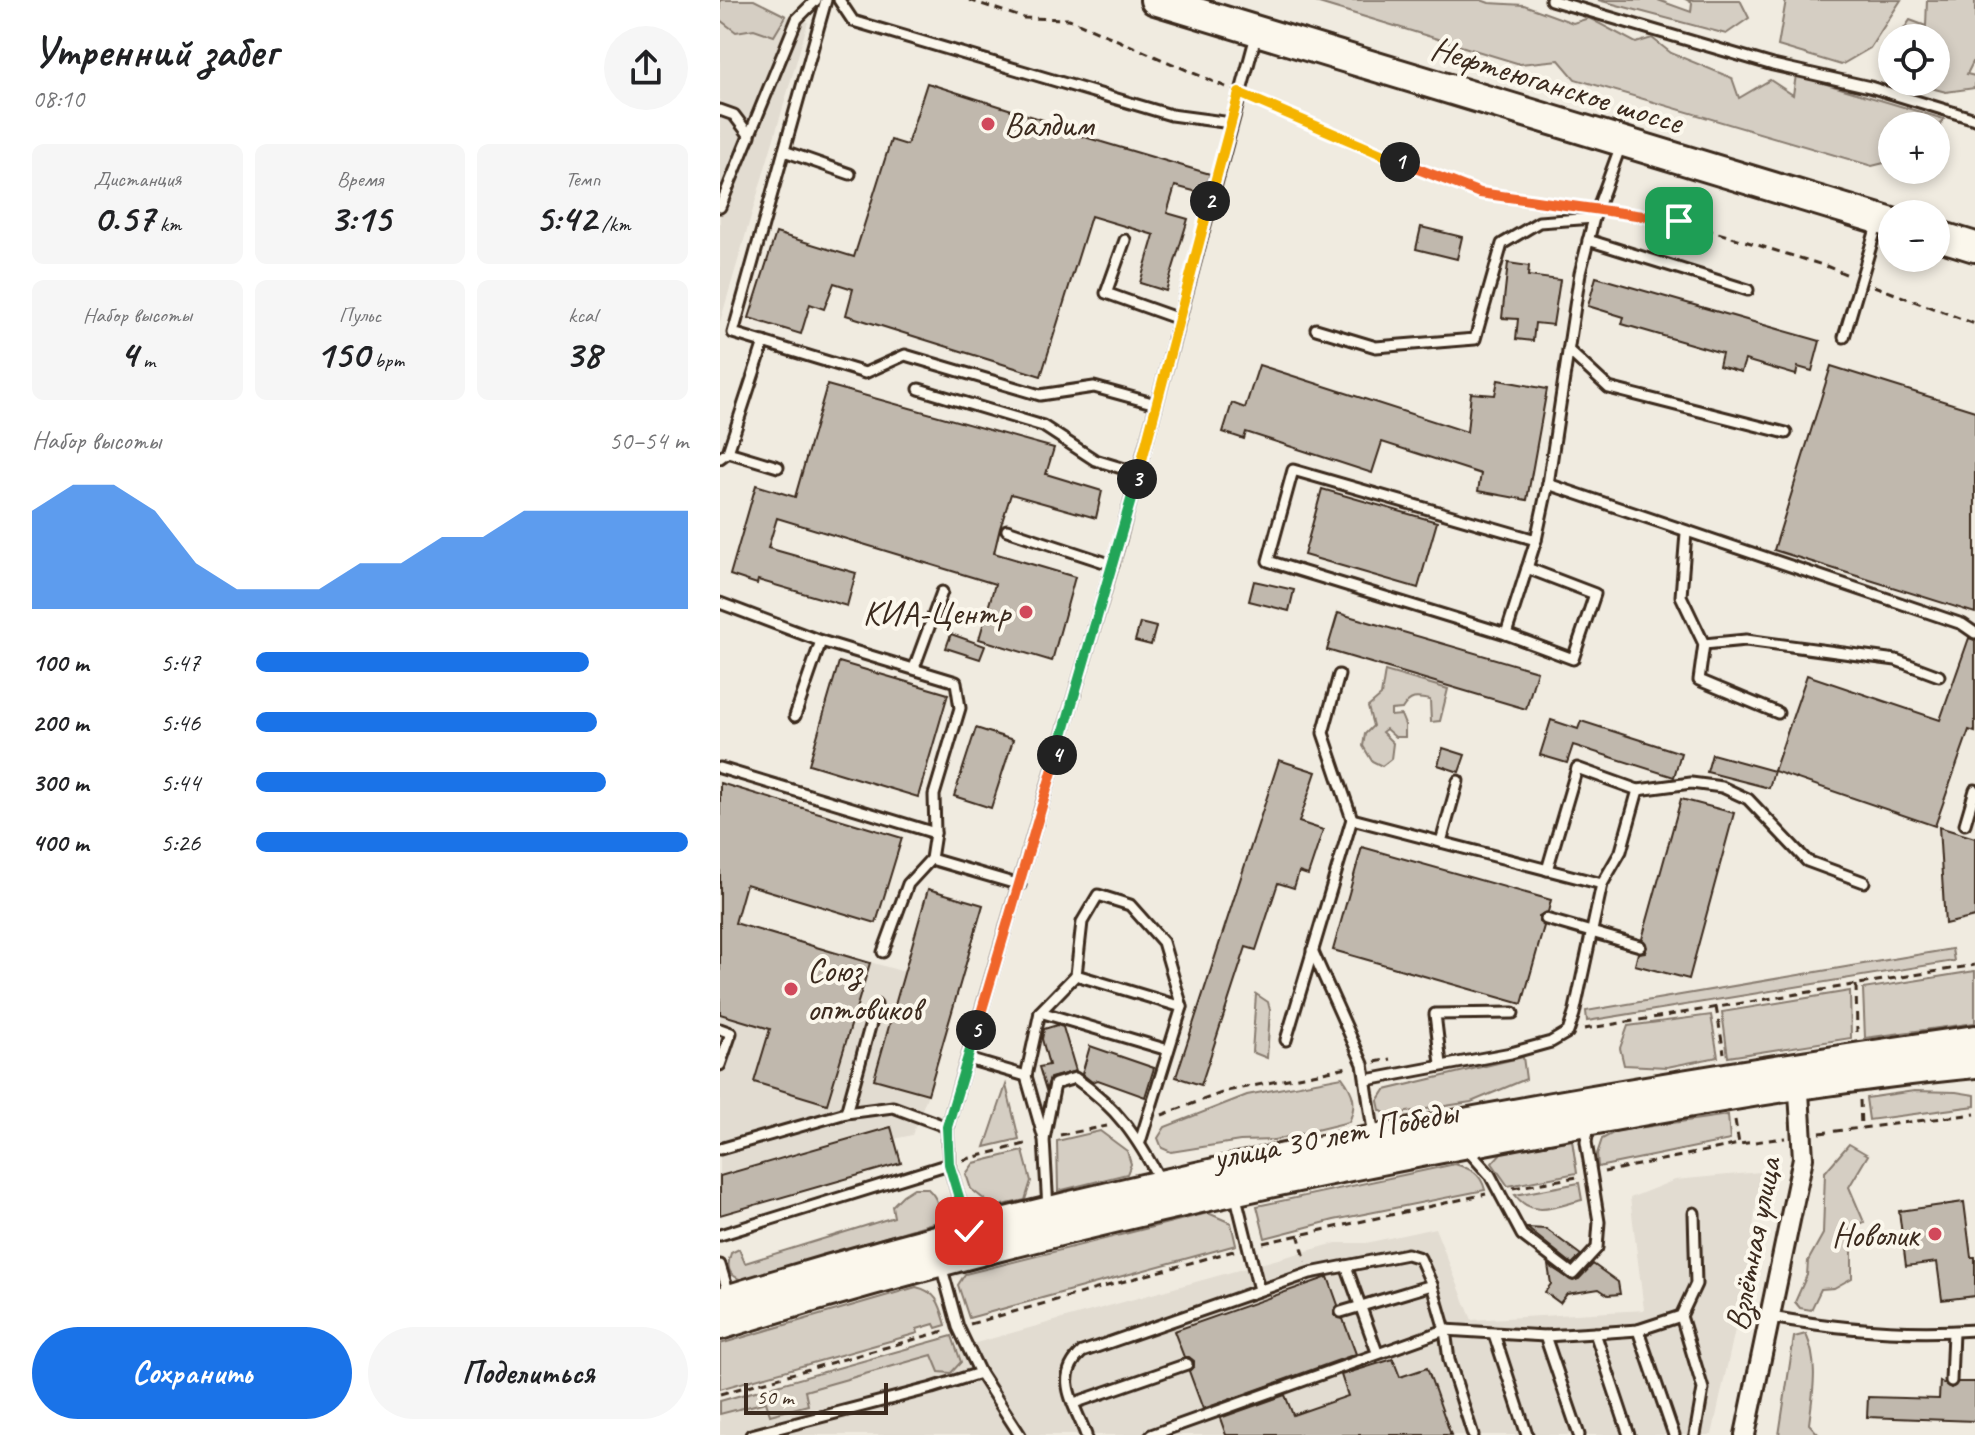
<!DOCTYPE html>
<html lang="ru">
<meta charset="utf-8">
<style>
:root{--surface:#fff;--page:#f6f6f6;--text:#202124;--muted:#757577;--accent:#1a73e8}
body{margin:0;font-family:Caveat,sans-serif;background:var(--page);color:var(--text);height:100vh;display:flex;flex-direction:column;font-size:30px;white-space:nowrap}
*{box-sizing:border-box;margin:0}
p{font-size:26px;color:var(--muted)}
.icon{flex:none;width:44px;height:44px;fill:none;stroke:currentColor;stroke-width:2;stroke-linecap:round;stroke-linejoin:round}
.map{position:relative;flex:1;overflow:hidden}
.details{display:flex;flex-direction:column;background:var(--surface);width:720px}
.details>*{flex:none}
.fabs{position:absolute;left:1158px;top:24px;display:grid;gap:16px}
.fabs a{display:grid;place-items:center;width:72px;height:72px;border-radius:50%;background:var(--surface);box-shadow:0 4px 12px #0003;font-size:40px}
.scale{position:absolute;left:24px;bottom:20px;width:144px;box-sizing:border-box;padding-left:8px;border:4px solid #3b2a1e;border-top:0;font-size:22px;line-height:28px;white-space:nowrap;color:#3b2a1e;-webkit-text-stroke:6px #fbf7ec;paint-order:stroke}
.pin{position:absolute;display:grid;place-items:center;width:68px;height:68px;color:#fff;margin:-34px;border-radius:16px;box-shadow:0 4px 12px #0006}
.km{position:absolute;width:40px;height:40px;margin:-20px;border-radius:50%;background:#222;color:#fff;font-size:22px;line-height:40px;text-align:center}
.round{display:grid;place-items:center;flex:none;width:84px;height:84px;border-radius:42px;background:var(--page)}
.headline{display:flex;align-items:center;justify-content:space-between;height:136px;padding:0 32px}
h1{font-size:44px;font-weight:800;line-height:60px}
.figures{display:grid;grid-template-columns:repeat(3,1fr);gap:12px;height:136px;padding:8px 32px}
.figures div{display:grid;align-content:center;border-radius:12px;background:var(--page);text-align:center}
.figures b{font-size:40px;font-weight:800}
.figures small{font-size:22px;font-weight:400}
.figures p{font-size:22px}
.chart{height:224px;padding:16px 32px}
.chart p{display:flex;justify-content:space-between}
.chart svg{width:100%;height:144px;margin-top:8px;fill:var(--accent);opacity:.7}
.action{display:flex;gap:16px;margin-top:auto;padding:16px 32px}
.action a{flex:1;height:92px;border-radius:48px;background:var(--accent);color:#fff;font-size:32px;font-weight:800;line-height:92px;text-align:center}
.action a+a{background:var(--page);color:var(--text)}
ul{padding:0 32px;list-style:none;font-size:26px}
li{display:grid;grid-template-columns:128px 96px 1fr;align-items:center;height:60px}
li i{height:20px;border-radius:10px;background:var(--accent)}
main{display:flex;flex:1;min-height:0}
.map>svg:first-child{display:block}
.built{fill:#e2dcd1}
.green{fill:#d5cec3;stroke:#887c70;stroke-width:2}
.building{fill:#c0b8ad;stroke:#3b2a1e;stroke-width:2}
.lines{fill:none;stroke-linecap:round;stroke-linejoin:round}
.service-casing{stroke:#3b2a1e;stroke-width:15}
.minor-casing{stroke:#3b2a1e;stroke-width:24}
.secondary-casing{stroke:#3b2a1e;stroke-width:32}
.primary-casing{stroke:#3b2a1e;stroke-width:34}
.path{stroke:#3b2a1e;stroke-width:3;stroke-dasharray:8 6;stroke-linecap:butt}
.service{stroke:#fbf7ec;stroke-width:9}
.minor{stroke:#fbf7ec;stroke-width:18}
.secondary{stroke:#fbf7ec;stroke-width:26}
.primary{stroke:#fbf7ec;stroke-width:28}
.split-1-casing{stroke:#fff;stroke-width:16}
.split-2-casing{stroke:#fff;stroke-width:16}
.split-3-casing{stroke:#fff;stroke-width:16}
.split-4-casing{stroke:#fff;stroke-width:16}
.split-5-casing{stroke:#fff;stroke-width:16}
.split-6-casing{stroke:#fff;stroke-width:16}
.split-1{stroke:#f0652b;stroke-width:10}
.split-2{stroke:#f5b400;stroke-width:10}
.split-3{stroke:#f5b400;stroke-width:10}
.split-4{stroke:#22a559;stroke-width:10}
.split-5{stroke:#f0652b;stroke-width:10}
.split-6{stroke:#22a559;stroke-width:10}
.poi-dot{fill:#d1495b;stroke:#fbf7ec;stroke-width:3}
.labels{text-anchor:middle;stroke-width:8;stroke-linejoin:round;paint-order:stroke}
.street-label{font-size:34px;fill:#3b2a1e;stroke:#fbf7ec}
.poi-label{font-size:34px;fill:#3b2a1e;stroke:#fbf7ec;text-anchor:start}
</style>
<main>
<section class="details">
<div class="headline"><div><h1>Утренний забег</h1><p>08:10</p></div><a class="round"><svg class="icon" aria-label="share" viewBox="0 0 24 24"><path d="M12 15V3M7 8l5-5 5 5M5 13v7h14v-7"/></svg></a></div>
<div class="figures">
<div><p>Дистанция</p><b>0.57<small> km</small></b></div>
<div><p>Время</p><b>3:15</b></div>
<div><p>Темп</p><b>5:42<small> /km</small></b></div>
</div>
<div class="figures">
<div><p>Набор высоты</p><b>4<small> m</small></b></div>
<div><p>Пульс</p><b>150<small> bpm</small></b></div>
<div><p>kcal</p><b>38</b></div>
</div>
<div class="chart"><p><span>Набор высоты</span>50–54 m</p>
<svg viewBox="0 0 160 44" preserveAspectRatio="none"><path d="M0 44V14L10 6L20 6L30 14L40 30L50 38L60 38L70 38L80 30L90 30L100 22L110 22L120 14L130 14L140 14L150 14L160 14V44z"/></svg>
</div>
<ul>
<li><b>100 m</b>5:47<i style="width:77%"></i></li>
<li><b>200 m</b>5:46<i style="width:79%"></i></li>
<li><b>300 m</b>5:44<i style="width:81%"></i></li>
<li><b>400 m</b>5:26<i style="width:100%"></i></li>
</ul>
<div class="action"><a>Сохранить</a><a>Поделиться</a></div>
</section>
<div class="map">
<svg width="1255" height="1435" viewBox="0 0 1255 1435">
<rect width="100%" height="100%" fill="#f0ebe0"/>
<filter id="ink" filterUnits="userSpaceOnUse"><feTurbulence type="fractalNoise" baseFrequency=".0125" numOctaves="2"/><feDisplacementMap in="SourceGraphic" scale="16" xChannelSelector="R" yChannelSelector="G"/><feConvolveMatrix kernelMatrix="1 2 1 2 8 2 1 2 1" color-interpolation-filters="sRGB"/></filter>
<g filter="url(#ink)">
<g class="built">
<path d="M0 0H34L66 16 88 22 0 322Z"/>
<path d="M0 918 239 988 208 1094 192 1135 174 1139 171 1127 0 1175Z"/>
<path d="M1040 1172 1028 1270 992 1435H0V1414L616 1243H646L715 1228 752 1320 924 1310 910 1198 955 1180Z"/>
</g>
<g class="green">
<path d="M0 0H34L66 16 54 36 34 29 16 32 0 20Z"/>
<path d="M589 0H761L769 3 804 5 853 23 869 18 916 43 932 38 951 53 1012 78 1019 98 1050 80 1073 95 1076 75 1224 119 1216 132V126H1172V156L1168 162 1152 166 855 79 839 60 800 64Z"/>
<path d="M878 0H938L971 12 972 3 967 0H1020L1029 18 1006 34Z"/>
<path d="M1066 0H1181L1150 48 1121 65 1058 46Z"/>
<path d="M1207 0H1255V58L1247 74 1255 76V88L1226 92 1188 82H1216V38H1178L1190 20 1206 26Z"/>
<path d="M665 671 728 689 720 721 711 722 710 700C696 697 690 696 682 709L671 710V716L681 715 685 725V737H675L666 729 662 732 673 743 671 759 662 766 652 761 643 746 645 734 653 726 648 707 661 696Z"/>
<path d="M1232 949 1234 961 867 1021 866 1011Z"/>
<path d="M1255 971V1023L1145 1038 1143 989Z"/>
<path d="M1130 991 1131 1038 1008 1057 1002 1012Z"/>
<path d="M536 994 548 1002 550 1010 547 1058 532 1052Z"/>
<path d="M991 1015 998 1057 947 1067 904 1065 900 1048 908 1026Z"/>
<path d="M803 1057 806 1079 751 1102 668 1115 660 1110 658 1101 665 1090Z"/>
<path d="M622 1077C634 1093 637 1104 629 1122L555 1140 520 1141 451 1152 442 1148 438 1138 445 1127 527 1095Z"/>
<path d="M286 1085 299 1139 265 1147Z"/>
<path d="M1194 1091 1236 1092 1255 1095V1106L1149 1120 1146 1098Z"/>
<path d="M1008 1115 1010 1140 878 1167 877 1154 882 1139 897 1131Z"/>
<path d="M380 1131 407 1151 411 1164 407 1174 338 1191 337 1141Z"/>
<path d="M852 1140 857 1173 788 1186 772 1163 782 1152Z"/>
<path d="M1129 1144 1148 1155 1129 1187 1144 1222 1126 1232 1132 1250V1278L1114 1288 1101 1289 1091 1310 1080 1308 1075 1302 1087 1275 1088 1261 1103 1234 1105 1172Z"/>
<path d="M303 1151 311 1181 305 1200 274 1207 251 1189 246 1174 254 1163Z"/>
<path d="M735 1164C751 1169 761 1173 765 1190L614 1220 545 1238 537 1206Z"/>
<path d="M859 1183 862 1200C837 1206 813 1219 795 1195Z"/>
<path d="M194 1188H207C219 1199 220 1207 216 1222L23 1280C8 1276 6 1267 11 1253L19 1249 25 1263 174 1217 172 1206 183 1195Z"/>
<path d="M488 1213 511 1223 516 1245 249 1318 238 1285 245 1274Z"/>
<path d="M196 1287C218 1292 220 1305 226 1325L216 1328 214 1324 197 1329 198 1333 0 1389V1344Z"/>
<path d="M1086 1334C1099 1364 1093 1392 1089 1424L1099 1435H1059L1074 1337Z"/>
<path d="M232 1336 241 1362 231 1373 219 1372 212 1355 85 1391 88 1405 50 1415 46 1402 0 1414V1401Z"/>
</g>
<g class="building">
<path d="M207 83 342 126 341 130 490 174 485 194 455 186 447 213 468 219 446 291 420 283 434 235 371 216 321 376 126 315 133 289 114 283 104 309 90 304 81 334 29 318 56 233 134 257 171 140 187 145Z"/>
<path d="M701 227 742 237 737 259 696 249Z"/>
<path d="M788 263 809 266 808 276 840 280 833 325 815 323 813 341 796 339 798 319 782 318Z"/>
<path d="M876 277 1100 341 1092 371 1078 367 1076 375 1025 360 1021 372 999 366 1002 353 902 324 904 317 868 306Z"/>
<path d="M539 365 747 432 751 393 775 395 778 380 827 389 807 500 758 491 761 474 662 442 652 473 526 432 524 439 503 432 512 403 525 408Z"/>
<path d="M1111 366 1255 411V613L1054 550Z"/>
<path d="M107 385 334 448 326 474 382 491 376 518 291 494 280 528 274 553 355 577 332 661 259 639 275 584 57 518 48 548 136 573 127 606 38 580 37 584 10 575 36 485 75 497Z"/>
<path d="M602 489 717 522 698 588 584 555Z"/>
<path d="M534 581 574 590 569 611 529 601Z"/>
<path d="M618 613 817 671 806 709 607 650Z"/>
<path d="M420 623 436 627 431 645 415 641Z"/>
<path d="M231 634 265 646 260 659 226 648Z"/>
<path d="M1249 638 1255 640V732L1249 730 1215 826 1054 771 1087 675 1220 720Z"/>
<path d="M119 662 228 694 198 797 89 764Z"/>
<path d="M831 720 858 729 861 721 961 753 954 777 853 745 847 763 820 755Z"/>
<path d="M256 728 293 740 271 808 234 796Z"/>
<path d="M723 748 745 755 739 772 718 765Z"/>
<path d="M992 754 1054 771 1049 788 987 772Z"/>
<path d="M559 760 596 772 579 822 603 830 588 875 579 872 574 888 558 883 536 950 526 947 481 1085 456 1077Z"/>
<path d="M0 783 182 838 156 923 26 884 15 923 150 963 107 1104 34 1082 50 1029 0 1014Z"/>
<path d="M961 799 1014 813 969 979 915 965 918 953 925 952 927 947 922 939Z"/>
<path d="M1219 827 1255 838V917L1225 924Z"/>
<path d="M642 847 831 900 828 912 819 916V922L824 926 802 1004 613 950Z"/>
<path d="M208 889 263 905 208 1094 154 1079Z"/>
<path d="M337 1025 343 1027 356 1071 330 1078 326 1090 319 1067 329 1065 322 1039 324 1029Z"/>
<path d="M370 1046 434 1068 425 1097 378 1080 372 1082 362 1074Z"/>
<path d="M171 1127 181 1163 0 1215V1176Z"/>
<path d="M1244 1202 1251 1257H1255V1296L1222 1300 1217 1262 1186 1266 1179 1211Z"/>
<path d="M807 1228 826 1229 861 1255 852 1264Z"/>
<path d="M873 1264 898 1282 900 1294 888 1295 879 1289 847 1294 840 1303 825 1292 831 1284 828 1265 853 1281 859 1279Z"/>
<path d="M608 1277 618 1305 614 1310V1315L623 1319 636 1354 483 1409 469 1371 474 1366V1361L469 1357H464L454 1331Z"/>
<path d="M673 1359 680 1377 707 1368 731 1435H506L500 1418 565 1395 573 1415 628 1396 621 1375Z"/>
<path d="M1220 1381 1231 1388 1238 1382H1255V1421L1147 1417 1148 1397 1219 1399Z"/>
</g>
<g class="lines">
<defs>
<g id="service">
<path d="M106 0 13 333 145 373 185 355 320 395 374 387 436 404"/>
<path d="M119 0 133 21 451 115 511 123"/>
<path d="M831 0 1053 65 1150 87 1255 119"/>
<path d="M0 110 14 115 30 136"/>
<path d="M64 151 130 174"/>
<path d="M0 207 77 19 96 0"/>
<path d="M405 240 386 293 459 319"/>
<path d="M868 240 1028 290"/>
<path d="M596 329 656 347 755 339 782 244 819 222 874 218"/>
<path d="M1124 337 1158 222"/>
<path d="M848 350 889 388 1066 433"/>
<path d="M199 389 323 426 375 460 418 473"/>
<path d="M8 452 58 467"/>
<path d="M0 458 8 452 44 342"/>
<path d="M828 484 1242 624 1255 633"/>
<path d="M287 530 393 565"/>
<path d="M966 533 961 596 984 644 979 680 1058 713"/>
<path d="M807 568 875 594 853 659 786 634 548 561 573 470 816 540"/>
<path d="M0 603 101 641"/>
<path d="M786 634 816 540 828 484 860 273 874 218 901 145"/>
<path d="M984 644 1026 640 1176 660 1219 676"/>
<path d="M194 668 222 592"/>
<path d="M619 675 603 733 632 819"/>
<path d="M75 716 101 641 236 682 240 708 214 795 215 833 211 859 188 884 163 952"/>
<path d="M0 768 215 833"/>
<path d="M1245 824 1255 790"/>
<path d="M721 842 738 781"/>
<path d="M211 859 300 885"/>
<path d="M827 870 857 768 918 790 971 783 1002 787 1028 799 1087 861 1144 882"/>
<path d="M826 919 920 946"/>
<path d="M592 950 643 1064 654 1137"/>
<path d="M356 975 362 922 378 895 410 905 443 942 462 1007"/>
<path d="M320 1012 448 1050"/>
<path d="M0 1029 11 1033 0 1065"/>
<path d="M566 1040 632 819 882 884"/>
<path d="M248 1059 306 1076"/>
<path d="M721 1064 715 1014 793 1013"/>
<path d="M647 1080 791 1053 831 1042 848 1032 854 1014 882 884 901 851 918 790"/>
<path d="M126 1113 156 1005"/>
<path d="M324 1139 306 1076 320 1012 356 975 462 1007 420 1142"/>
<path d="M745 1147 770 1175 802 1235 853 1274 877 1248 879 1222 866 1142 869 1125"/>
<path d="M0 1149 126 1113 173 1107 227 1127"/>
<path d="M515 1193 539 1290"/>
<path d="M328 1209 324 1139 335 1084 355 1078C398 1108 417 1137 441 1182"/>
<path d="M248 1228 229 1164 227 1127 400 540 537 32"/>
<path d="M0 1235 229 1164"/>
<path d="M0 1265 9 1294"/>
<path d="M221 1265 238 1327 260 1373 300 1435"/>
<path d="M626 1266 657 1352"/>
<path d="M621 1312 712 1285"/>
<path d="M961 1316 983 1389 975 1435"/>
<path d="M1051 1317C1118 1329 1187 1335 1255 1330"/>
<path d="M918 1330 954 1435"/>
<path d="M875 1333 909 1435"/>
<path d="M774 1334 807 1435"/>
<path d="M825 1336 859 1435"/>
<path d="M1231 1381 1233 1332"/>
<path d="M354 1403 467 1364"/>
<path d="M31 1435 212 1388 260 1373"/>
<path d="M366 1435C355 1404 333 1378 362 1352L590 1273 687 1254 700 1258 712 1285 725 1330 729 1360 753 1435"/>
<path d="M431 1435 725 1330 825 1336 875 1333 918 1330 961 1316 976 1284 974 1213"/>
</g>
<path id="minor" d="M1025 1435 1083 1158 1078 1076"/>
<g id="secondary">
<path d="M0 1301C412 1173 829 1101 1255 1039"/>
<path d="M0 1326C251 1248 507 1189 764 1141 927 1110 1090 1080 1255 1064"/>
</g>
<g id="primary">
<path d="M435 0 1172 223"/>
<path d="M1216 235 1255 247"/>
</g>
</defs>
<use href="#service" class="service-casing"/>
<use href="#minor" class="minor-casing"/>
<use href="#secondary" class="secondary-casing"/>
<use href="#primary" class="primary-casing"/>
<g class="path">
<path d="M249 0 304 18 349 19 508 88"/>
<path d="M533 99 672 159 760 193 842 204"/>
<path d="M889 211 959 221 1106 266 1128 275"/>
<path d="M1154 286 1255 324"/>
<path d="M1136 985 1137 1032"/>
<path d="M996 1007 1004 1053"/>
<path d="M864 1029 1255 965"/>
<path d="M655 1062 671 1059"/>
<path d="M1140 1100 1141 1128"/>
<path d="M442 1115 507 1091 628 1067"/>
<path d="M1015 1120 1019 1144"/>
<path d="M1100 1133 1255 1114"/>
<path d="M340 1135 387 1126"/>
<path d="M243 1160 309 1143"/>
<path d="M884 1172 1019 1144 1065 1138"/>
<path d="M793 1188 857 1177"/>
<path d="M578 1234 586 1261"/>
<path d="M543 1243 766 1194"/>
<path d="M250 1324 517 1250"/>
<path d="M0 1394 224 1331"/>
</g>
<use href="#service" class="service"/>
<use href="#minor" class="minor"/>
<use href="#secondary" class="secondary"/>
<use href="#primary" class="primary"/>
</g>
</g>
<g class="lines" filter="url(#ink)">
<defs>
<path id="split-1" d="M680 162 760 193 959 221"/>
<path id="split-2" d="M490 201 519 93 680 162"/>
<path id="split-3" d="M417 479 490 201"/>
<path id="split-4" d="M337 755 417 479"/>
<path id="split-5" d="M256 1030 337 755"/>
<path id="split-6" d="M249 1231 229 1164 227 1127 256 1030"/>
</defs>
<use href="#split-1" class="split-1-casing"/>
<use href="#split-2" class="split-2-casing"/>
<use href="#split-3" class="split-3-casing"/>
<use href="#split-4" class="split-4-casing"/>
<use href="#split-5" class="split-5-casing"/>
<use href="#split-6" class="split-6-casing"/>
<use href="#split-1" class="split-1"/>
<use href="#split-2" class="split-2"/>
<use href="#split-3" class="split-3"/>
<use href="#split-4" class="split-4"/>
<use href="#split-5" class="split-5"/>
<use href="#split-6" class="split-6"/>
</g>
<g class="poi-dot">
<circle cx="268" cy="124" r="8"/>
<circle cx="306" cy="612" r="8"/>
<circle cx="71" cy="989" r="8"/>
<circle cx="1215" cy="1234" r="8"/>
</g>
<g class="labels">
<g class="street-label">
<text transform="translate(837 84) rotate(17)" y="12">Нефтеюганское шоссе</text>
<text transform="translate(615 1134) rotate(-11)" y="12">улица 30 лет Победы</text>
<text transform="translate(1032 1244) rotate(-79)" y="12">Взлётная улица</text>
</g>
<g class="poi-label">
<text x="284" y="136">Валдим</text>
<text x="290" y="624" text-anchor="end">КИА-Центр</text>
<text x="87" y="981">Союз<tspan x="87" dy="39">оптовиков</tspan></text>
<text x="1199" y="1246" text-anchor="end">Новолик</text>
</g>
</g>
</svg>
<div class="fabs">
<a><svg class="icon" aria-label="locate" viewBox="0 0 24 24"><circle cx="12" cy="12" r="6"/><path d="M12 2v4M12 18v4M2 12h4M18 12h4"/></svg></a>
<a>+</a>
<a>−</a>
</div>
<div class="scale">50 m</div>
<div class="pin" style="left:959px;top:221px;background:#1e9e55"><svg class="icon" aria-label="arrive" viewBox="0 0 24 24"><path d="M6 21V4h12l-3 4 3 4H6"/></svg></div>
<div class="pin" style="left:249px;top:1231px;background:#d93025"><svg class="icon" aria-label="check" viewBox="0 0 24 24"><path d="M5 12l5 5 9-10"/></svg></div>
<b class="km" style="left:680px;top:162px">1</b>
<b class="km" style="left:490px;top:201px">2</b>
<b class="km" style="left:417px;top:479px">3</b>
<b class="km" style="left:337px;top:755px">4</b>
<b class="km" style="left:256px;top:1030px">5</b>
</div>
</main>
